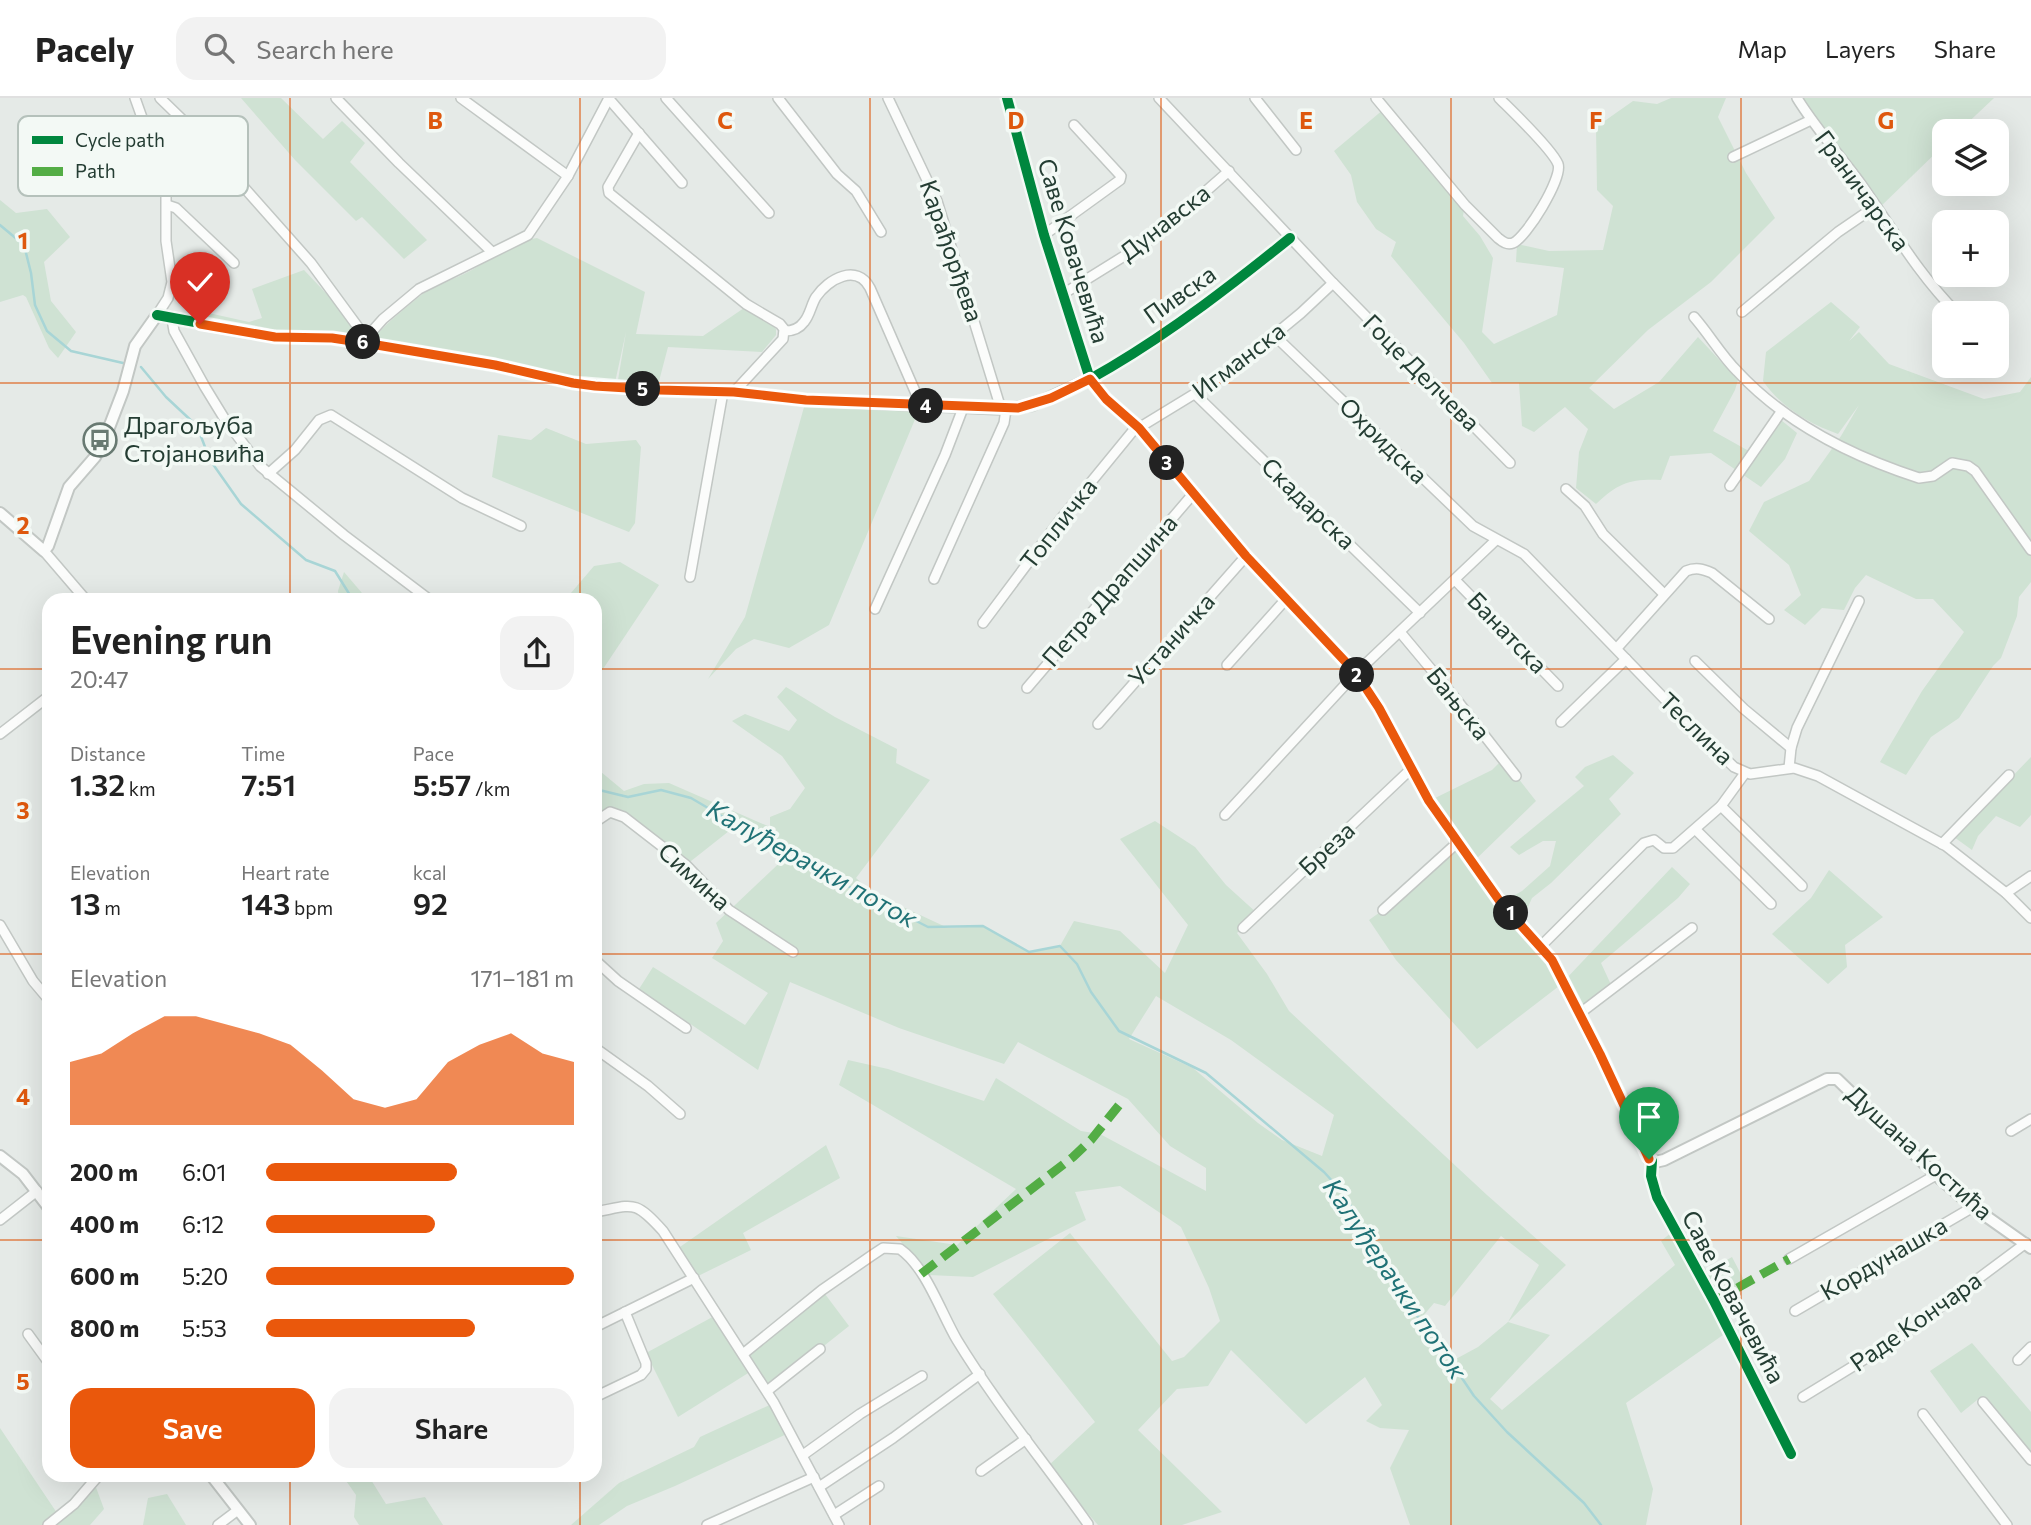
<!DOCTYPE html>
<meta charset="utf-8">
<style>
:root{--surface:#fff;--page:#f2f2f2;--text:#222;--muted:#767676;--line:#e0e0e0;--accent:#ea580c}
body{margin:0;font-family:Commissioner,sans-serif;background:var(--page);color:var(--text);height:100vh;display:flex;flex-direction:column;font-size:26px;white-space:nowrap}
*{box-sizing:border-box;margin:0}
p{font-size:23px;color:var(--muted)}
.icon{flex:none;width:38px;height:38px;fill:none;stroke:currentColor;stroke-width:2;stroke-linecap:round;stroke-linejoin:round}
.map{position:relative;flex:1;overflow:hidden}
.sheet{position:absolute;left:42px;top:495px;width:560px;height:889px;display:flex;flex-direction:column;background:var(--surface);border-radius:21px;box-shadow:0 7px 28px #0002}
.sheet>*{flex:none}
.tools{position:absolute;left:1932px;top:21px;display:grid;gap:14px}
.tools a{display:grid;place-items:center;width:77px;height:77px;border-radius:14px;background:var(--surface);box-shadow:0 7px 28px #0002;font-size:35px}
.pin{position:absolute;display:grid;place-items:center;width:60px;height:60px;color:#fff;margin:-72px -30px;border-radius:50% 50% 50% 0;rotate:-45deg;box-shadow:0 0 7px #0007}
.pin .icon{rotate:45deg}
.km{position:absolute;width:35px;height:35px;margin:-18px;border-radius:50%;background:#222;color:#fff;font-size:19px;line-height:35px;text-align:center}
.round{display:grid;place-items:center;flex:none;width:74px;height:74px;border-radius:21px;background:var(--page)}
.headline{display:flex;align-items:center;justify-content:space-between;height:119px;padding:0 28px}
h1{font-size:38px;font-weight:600;line-height:52px}
.metrics{display:grid;grid-template-columns:repeat(3,1fr);gap:10px;height:119px;padding:7px 28px}
.metrics div{display:grid;align-content:center}
.metrics b{font-size:30px;font-weight:600}
.metrics small{font-size:19px;font-weight:400}
.metrics p{font-size:19px}
.chart{height:196px;padding:14px 28px}
.chart p{display:flex;justify-content:space-between}
.chart svg{width:100%;height:126px;margin-top:7px;fill:var(--accent);opacity:.7}
.button{display:flex;gap:14px;margin-top:auto;padding:14px 28px}
.button a{flex:1;height:80px;border-radius:21px;background:var(--accent);color:#fff;font-size:28px;font-weight:600;line-height:80px;text-align:center}
.button a+a{background:var(--page);color:var(--text)}
ul{padding:0 28px;list-style:none;font-size:23px}
li{display:grid;grid-template-columns:112px 84px 1fr;align-items:center;height:52px}
li i{height:18px;border-radius:9px;background:var(--accent)}
header{display:flex;align-items:center;gap:42px;box-sizing:border-box;height:98px;padding:0 35px;background:var(--surface);border-bottom:2px solid var(--line)}
header strong{font-size:33px}
nav{display:flex;gap:38px;margin-inline-start:auto;font-size:24px}
.search{width:490px;height:63px;background:var(--page);display:flex;align-items:center;gap:18px;box-sizing:border-box;padding:0 24px;border-radius:21px;color:var(--muted);font-size:26px}
.map>svg:first-child{display:block}
.green{fill:#cfe2d3;fill-rule:evenodd}
.lines{fill:none;stroke-linecap:round;stroke-linejoin:round}
.stream{stroke:#a8d5d6;stroke-width:2.5}
.minor-casing{stroke:#c2c7c4;stroke-width:12}
.tertiary-casing{stroke:#c2c7c4;stroke-width:14}
.minor{stroke:#fbfcfb;stroke-width:9}
.tertiary{stroke:#fbfcfb;stroke-width:10}
.quiet{stroke:#53ad45;stroke-width:9;stroke-dasharray:18 9;stroke-linecap:butt}
.cycleway-casing{stroke:#f3f9f5;stroke-width:15}
.cycleway{stroke:#00873e;stroke-width:10}
.route-casing{stroke:#fff;stroke-width:14}
.route{stroke:#ea580c;stroke-width:9}
.grid{fill:none;stroke:#de580e;stroke-width:2;stroke-opacity:0.55}
.labels{text-anchor:middle;stroke-width:7;stroke-linejoin:round;paint-order:stroke}
.street-label{font-size:24px;fill:#243d33;stroke:#f3f9f5}
.poi-label{font-size:24px;fill:#243d33;stroke:#f3f9f5;text-anchor:start}
.water-label{font-size:26px;font-style:italic;fill:#207276;stroke:#f3f9f5}
.key{fill:#f3f9f5;stroke:#b5c1bb;stroke-width:2}
.key-label{font-size:19px;fill:#243d33}
.grid-label{font-size:23px;text-anchor:middle;font-weight:bold;fill:#de580e;stroke:#f3f9f5;stroke-width:7;stroke-linejoin:round;paint-order:stroke}
</style>
<header>
<strong>Pacely</strong>
<div class="search"><svg class="icon" aria-label="search" viewBox="0 0 24 24"><circle cx="10" cy="10" r="6"/><path d="M15 15l6 6"/></svg>Search here</div>
<nav><a>Map</a><a>Layers</a><a>Share</a></nav>
</header>
<div class="map">
<svg width="2031" height="1427" viewBox="0 0 2031 1427">
<rect width="100%" height="100%" fill="#e5eae7"/>
<g class="green">
<path d="M241 0H281L323 41 342 23 365 45 350 64 427 142 404 161 362 119 356 123 295 62Z"/>
<path d="M1671 0H1726L1718 19 1746 75 1775 120 1711 184 1648 232 1589 290 1614 311 1659 284 1698 239 1738 282 1735 292 1713 333 1756 357 1781 322 1797 335 1785 361 1761 389 1711 355 1670 358 1661 382C1630 381 1620 384 1596 406L1576 390 1579 354 1588 331 1565 309 1534 334 1522 328 1519 285H1492L1464 245 1391 158 1396 144 1376 131 1357 104 1351 77 1334 53 1384 11 1465 106 1463 118 1480 138 1493 160 1482 234 1494 246 1557 217 1564 170 1516 164 1517 146 1549 153 1603 152 1613 108 1597 92 1596 29 1633 3 1657 6Z"/>
<path d="M1797 0H1994L1959 33H1944V47L1878 111Z"/>
<path d="M0 102 16 115 47 111 70 139 44 164 51 203 76 234 58 260 49 250 26 199 23 197 0 204Z"/>
<path d="M537 140 645 194 636 236 703 238 744 210 773 227 776 231V237L762 254 668 249 658 287 617 288 626 234 614 289 372 244C376 233 422 195 433 189 443 184 454 181 464 176 487 165 510 143 537 140Z"/>
<path d="M304 172 339 209 355 235 352 242 276 237 206 225 186 210 249 224 262 220 252 191Z"/>
<path d="M1831 204 1860 229 1849 243 1859 234 1889 266 1984 301 2020 294 2031 279V484L2019 499 2017 518 2001 560 1993 568 1959 620 1931 639 1906 677 1880 664 1922 593 1964 534 1933 501H1916L1866 477 1855 490 1844 512 1822 510 1805 527 1784 512 1801 497 1789 467 1749 433 1764 404 1809 383 1841 338 1859 307 1838 336C1809 326 1781 309 1763 283L1766 254Z"/>
<path d="M806 302 921 307 829 527 789 550 754 541 736 551 708 581 745 519Z"/>
<path d="M546 330 586 346 636 342 641 349 635 425 629 434 492 379 498 337 531 342Z"/>
<path d="M620 464 659 487 595 583V502H565L594 468Z"/>
<path d="M344 474 368 502H339L338 493Z"/>
<path d="M786 589 835 619 897 651 896 665 930 682 856 780 873 795 948 830 983 828 1029 854 1060 848 1074 823 1120 833 1165 875 1188 827 1120 741 1155 723 1195 749 1226 787 1258 816 1237 835 1267 876 1289 913 1487 1097 1566 1167 1508 1224 1550 1237 1490 1301 1502 1312 1675 1167 1661 1143 1677 1130 1707 1173 1732 1159 1746 1186 1709 1203 1723 1237 1626 1305 1653 1391 1646 1427H1410L1390 1370 1409 1332 1380 1330 1366 1323 1382 1307 1365 1279 1306 1326 1231 1252 1208 1288 1177 1291 1138 1332 1222 1414 1182 1427H1098L1047 1369 1095 1324 993 1196 1070 1135 1172 1263 1184 1259 1220 1223 1209 1190 1181 1129 1120 1088 1075 1094 1086 1122 973 1179 929 1177 896 1138 957 1147 1016 1091 839 987 848 962 888 971 984 1003 996 980 1081 1033 1100 1036 1206 1093V1070L1170 1048 1128 1001 1018 944 1004 966 899 930 790 884 758 972 639 891 653 869 745 927 768 895 712 860 723 843 716 825 791 754 770 739 729 733 686 767 616 715 595 724V669L624 693 644 686 669 685 770 729V719L790 711 805 690 782 658 732 623 745 616 789 633 797 622 777 599ZM1156 898 1231 942 1334 1017 1322 1058 1282 1042 1258 1025 1193 970 1129 941ZM1501 1138 1539 1167 1508 1224 1478 1249 1454 1262 1417 1225 1434 1205 1445 1208Z"/>
<path d="M1613 657 1634 675 1609 701 1621 716 1551 785 1532 800 1521 825 1563 884 1672 769 1690 786 1678 800 1601 865 1613 891 1579 916 1563 885 1477 951 1396 862 1369 822 1383 812 1457 745 1429 703 1492 672 1503 661 1536 703 1472 765 1501 805 1522 793 1550 768 1556 743H1543L1519 757 1510 749 1584 688 1575 679 1585 669Z"/>
<path d="M2031 659V717L2020 729 1996 718 1978 738 1972 752 1954 739Z"/>
<path d="M1829 772 1883 819 1845 847 1847 869 1828 886 1772 836 1811 800Z"/>
<path d="M826 1047 840 1080 743 1135 751 1152 694 1180 677 1151Z"/>
<path d="M822 1192 849 1228 767 1293 753 1272 678 1319 646 1255 718 1216 743 1255Z"/>
<path d="M1972 1245 2031 1314V1358L1982 1298 1961 1315 1930 1273Z"/>
<path d="M774 1305 791 1334 675 1388 627 1408 599 1427H571L619 1385 694 1349 700 1339Z"/>
<path d="M0 1330 59 1418 94 1384 104 1411 90 1427H0Z"/>
<path d="M342 1377H368L386 1406 425 1399 443 1427H359L354 1419 356 1397Z"/>
<path d="M167 1396 186 1427H143L148 1400Z"/>
</g>
<g class="lines">
<g class="stream">
<path d="M0 127 24 147 31 175 35 207 47 233 71 253 123 265"/>
<path d="M141 269 166 299 197 328 210 362 241 406 306 462 335 473 353 502"/>
<path d="M595 691 628 699 661 692 691 700 725 720 764 734 798 759 822 767 838 783 928 829 983 828 1029 854 1060 848 1077 866 1091 894 1119 933 1206 975 1324 1074 1344 1096 1401 1197 1439 1246 1474 1298 1507 1334 1584 1405 1601 1427"/>
</g>
<defs>
<g id="minor">
<path d="M135 0 166 87V143L172 184 168 200 157 217"/>
<path d="M160 0 194 33 311 165 366 240"/>
<path d="M336 0 399 65 492 154"/>
<path d="M461 0 568 78"/>
<path d="M666 0 769 115"/>
<path d="M778 0 837 76 856 93 881 134"/>
<path d="M888 0 937 103 1001 311"/>
<path d="M1159 0 1333 185 1510 365"/>
<path d="M1255 0 1296 52"/>
<path d="M1376 0 1465 107 1498 140C1503 144 1507 147 1513 145 1526 140 1563 80 1558 66 1552 51 1512 13 1499 0"/>
<path d="M1797 0C1816 31 1840 57 1861 86 1892 130 1918 176 1957 215"/>
<path d="M609 1 682 85"/>
<path d="M639 35 608 89 609 95 746 206 780 226 784 231 783 241 734 294"/>
<path d="M1733 59 1811 22"/>
<path d="M167 107 176 110 234 165"/>
<path d="M1044 137 1120 82 1121 78 1074 27"/>
<path d="M1063 196 1150 142 1229 73"/>
<path d="M1742 214 1838 134 1876 108"/>
<path d="M1694 219C1709 236 1721 257 1737 273 1786 326 1851 358 1919 380L1933 378 1952 365 1968 368 1975 373 2031 452"/>
<path d="M172 221 174 233 205 289 224 320 260 368 344 437 430 502"/>
<path d="M785 233C793 233 799 231 804 224 810 217 811 207 816 199 828 181 857 165 870 190L921 307"/>
<path d="M1275 238 1473 428 1524 456 1685 622 1734 669 1750 676 1794 670 1818 678 1946 748 2006 795 2031 820"/>
<path d="M365 245 366 240 383 221 419 191 528 137 568 78 609 0"/>
<path d="M1090 281C1163 238 1224 193 1290 140"/>
<path d="M1196 297 1420 515"/>
<path d="M268 376 295 352 319 322 331 317 462 400 521 428"/>
<path d="M1730 388 1781 314"/>
<path d="M1566 391 1585 408 1603 436 1664 496"/>
<path d="M44 453 86 502"/>
<path d="M690 479 723 294"/>
<path d="M934 481 1004 325 1006 311"/>
<path d="M1455 482 1558 588"/>
<path d="M875 511 945 357 963 310"/>
<path d="M983 525 1060 422 1132 334 1227 276 1301 215 1333 185"/>
<path d="M1400 534 1456 601 1516 678"/>
<path d="M1617 550 1686 473C1696 469 1703 471 1712 475L1769 521"/>
<path d="M1695 563 1744 611 1791 650"/>
<path d="M1227 567 1286 501"/>
<path d="M1027 590 1193 396"/>
<path d="M1561 624 1626 561"/>
<path d="M1098 626 1246 458"/>
<path d="M0 636 49 598"/>
<path d="M1789 670 1791 650 1797 630 1859 503"/>
<path d="M1721 708 1802 788"/>
<path d="M1225 717 1356 575 1496 442"/>
<path d="M595 724 610 714 624 719 686 767 729 812 793 854"/>
<path d="M1696 732 1771 806"/>
<path d="M1942 746 2009 677"/>
<path d="M2006 795 2031 778"/>
<path d="M1383 812 1457 745"/>
<path d="M0 827 33 883 49 902"/>
<path d="M1243 830 1411 671"/>
<path d="M1541 848 1644 745 1654 742 1664 750H1673L1721 708 1745 675"/>
<path d="M595 862 618 883 686 930"/>
<path d="M1579 916 1692 830"/>
<path d="M595 950 648 988 680 1016"/>
<path d="M2011 1033 2031 1021"/>
<path d="M1652 1063 1651 1078 1657 1099 1714 1203 1791 1356"/>
<path d="M595 1114C634 1107 634 1101 663 1133L774 1305 839 1427"/>
<path d="M0 1122 37 1093"/>
<path d="M1789 1161 1936 1077"/>
<path d="M1795 1213 1973 1109"/>
<path d="M595 1229 694 1180"/>
<path d="M28 1236 49 1265"/>
<path d="M743 1256 822 1192 871 1158 883 1150 900 1151C926 1169 941 1215 957 1242 996 1306 1045 1365 1088 1426"/>
<path d="M2018 1262 2031 1249"/>
<path d="M767 1293 820 1251"/>
<path d="M595 1299 641 1277 646 1271V1265L625 1214"/>
<path d="M1803 1299 1896 1242 2026 1145"/>
<path d="M1983 1304 2031 1362"/>
<path d="M1923 1316 2007 1427"/>
<path d="M803 1357 860 1316 922 1278"/>
<path d="M981 1373 1026 1341"/>
<path d="M819 1389 893 1340 980 1276"/>
<path d="M834 1417 879 1388"/>
<path d="M48 1427 74 1406 99 1377"/>
<path d="M218 1427 238 1412"/>
<path d="M707 1427 814 1379"/>
</g>
<g id="tertiary">
<path d="M1007 0 1044 137 1090 281 1106 301 1139 330 1246 458 1356 575 1379 610 1429 703 1501 805 1552 862 1600 955 1649 1061 1655 1064 1664 1062 1827 981H1837L1936 1077 1973 1109 2031 1150"/>
<path d="M0 415 44 453 48 448 69 389 95 359 105 340 123 293 135 248 157 217 275 239 332 240 365 245 495 267 573 285 659 292 734 294 806 302 1006 311 1033 307 1090 281"/>
<path d="M0 1058 23 1076 49 1110"/>
<path d="M211 1377 250 1427"/>
</g>
</defs>
<use href="#minor" class="minor-casing"/>
<use href="#tertiary" class="tertiary-casing"/>
<use href="#minor" class="minor"/>
<use href="#tertiary" class="tertiary"/>
<g class="quiet">
<path d="M921 1176 1073 1059 1091 1042 1120 1006"/>
<path d="M1714 1203 1789 1161"/>
</g>
<defs>
<g id="cycleway">
<path d="M1007 0 1044 137 1090 281 1106 301 1139 330 1246 458 1356 575 1379 610 1429 703 1501 805 1552 862 1600 955 1648 1059 1652 1063 1651 1078 1657 1099 1714 1203 1791 1356"/>
<path d="M157 217 275 239 332 240 365 245 495 267 573 285 659 292 734 294 806 302 1018 310C1051 303 1082 286 1111 269 1175 231 1233 186 1290 140"/>
</g>
</defs>
<use href="#cycleway" class="cycleway-casing"/>
<use href="#cycleway" class="cycleway"/>
</g>
<g class="lines">
<defs>
<path id="route" d="M200 226 275 239 332 240 365 245 495 267 573 285 595 288 659 292 734 294 806 302 1018 310 1051 300 1090 281 1106 301 1139 330 1246 458 1356 575 1379 610 1429 703 1501 805 1552 862 1600 956 1649 1061"/>
</defs>
<use href="#route" class="route-casing"/>
<use href="#route" class="route"/>
</g>
<path class="grid" d="M290 0V502M580 0V502M870 0V1427M1161 0V1427M1451 0V1427M1741 0V1427M0 285H2031M0 571H49M595 571H2031M0 856H49M595 856H2031M0 1142H49M595 1142H2031M290 1377V1427M580 1377V1427"/>
<defs>
<symbol id="bus-ring" viewBox="-11 -11 22 22"><circle r="9.5" fill="#f3f9f5" stroke="#687a72" stroke-width="1.5"/><path d="M-5-6H5V4H4V6H2V4H-2V6H-4V4H-5ZM-3.5-4V0h7V-4ZM-3.5 1.2v1.5H-2V1.2ZM2 1.2v1.5H3.5V1.2Z" fill="#687a72"/></symbol>
</defs>
<g fill-rule="evenodd">
<use href="#bus-ring" x="81" y="323" width="38" height="38"/>
</g>
<g class="labels">
<g class="street-label">
<text transform="translate(1862 93) rotate(54)" y="8">Граничарска</text>
<text transform="translate(1165 125) rotate(-38)" y="8">Дунавска</text>
<text transform="translate(951 153) rotate(71)" y="8">Карађорђева</text>
<text transform="translate(1073 153) rotate(73)" y="8">Саве Ковачевића</text>
<text transform="translate(1180 197) rotate(-35)" y="8">Пивска</text>
<text transform="translate(1239 263) rotate(-37)" y="8">Игманска</text>
<text transform="translate(1421 275) rotate(45)" y="8">Гоце Делчева</text>
<text transform="translate(1383 343) rotate(44)" y="8">Охридска</text>
<text transform="translate(1308 406) rotate(44)" y="8">Скадарска</text>
<text transform="translate(1059 426) rotate(-52)" y="8">Топличка</text>
<text transform="translate(1110 493) rotate(-49)" y="8">Петра Драпшина</text>
<text transform="translate(1507 535) rotate(46)" y="8">Банатска</text>
<text transform="translate(1172 542) rotate(-48)" y="8">Устаничка</text>
<text transform="translate(1458 606) rotate(51)" y="8">Бањска</text>
<text transform="translate(1696 631) rotate(44)" y="8">Теслина</text>
<text transform="translate(1327 751) rotate(-43)" y="8">Бреза</text>
<text transform="translate(694 779) rotate(42)" y="8">Симина</text>
<text transform="translate(1919 1055) rotate(42)" y="8">Душана Костића</text>
<text transform="translate(1884 1161) rotate(-30)" y="8">Кордунашка</text>
<text transform="translate(1733 1199) rotate(62)" y="8">Саве Ковачевића</text>
<text transform="translate(1916 1224) rotate(-35)" y="8">Раде Кончара</text>
</g>
<g class="poi-label">
<text x="124" y="336">Драгољуба<tspan x="124" dy="28">Стојановића</tspan></text>
</g>
<g class="water-label">
<text transform="translate(812 766) rotate(29)" y="9">Калуђерачки поток</text>
<text transform="translate(1395 1181) rotate(56)" y="9">Калуђерачки поток</text>
</g>
</g>
<rect x="18" y="18" width="230" height="80" rx="10" class="key"/>
<rect x="32" y="38" width="31" height="8" fill="#00873e"/>
<rect x="32" y="69" width="31" height="9" fill="#53ad45"/>
<g class="key-label">
<text x="75" y="49">Cycle path</text>
<text x="75" y="80">Path</text>
</g>
<g class="grid-label">
<text x="435" y="31">B</text>
<text x="725" y="31">C</text>
<text x="1016" y="31">D</text>
<text x="1306" y="31">E</text>
<text x="1596" y="31">F</text>
<text x="1886" y="31">G</text>
<text x="23" y="151">1</text>
<text x="23" y="436">2</text>
<text x="23" y="721">3</text>
<text x="23" y="1007">4</text>
<text x="23" y="1292">5</text>
</g>
</svg>
<div class="tools">
<a><svg class="icon" aria-label="layers" viewBox="0 0 24 24"><path d="M12 4l9 5-9 5-9-5zM3 14l9 5 9-5"/></svg></a>
<a>+</a>
<a>−</a>
</div>
<div class="pin" style="left:1649px;top:1061px;background:#1e9e55"><svg class="icon" aria-label="arrive" viewBox="0 0 24 24"><path d="M6 21V4h12l-3 4 3 4H6"/></svg></div>
<div class="pin" style="left:200px;top:226px;background:#d93025"><svg class="icon" aria-label="check" viewBox="0 0 24 24"><path d="M5 12l5 5 9-10"/></svg></div>
<b class="km" style="left:1511px;top:815px">1</b>
<b class="km" style="left:1357px;top:577px">2</b>
<b class="km" style="left:1167px;top:365px">3</b>
<b class="km" style="left:926px;top:308px">4</b>
<b class="km" style="left:643px;top:291px">5</b>
<b class="km" style="left:363px;top:244px">6</b>
<section class="sheet">
<div class="headline"><div><h1>Evening run</h1><p>20:47</p></div><a class="round"><svg class="icon" aria-label="share" viewBox="0 0 24 24"><path d="M12 15V3M7 8l5-5 5 5M5 13v7h14v-7"/></svg></a></div>
<div class="metrics">
<div><p>Distance</p><b>1.32<small> km</small></b></div>
<div><p>Time</p><b>7:51</b></div>
<div><p>Pace</p><b>5:57<small> /km</small></b></div>
</div>
<div class="metrics">
<div><p>Elevation</p><b>13<small> m</small></b></div>
<div><p>Heart rate</p><b>143<small> bpm</small></b></div>
<div><p>kcal</p><b>92</b></div>
</div>
<div class="chart"><p><span>Elevation</span>171–181 m</p>
<svg viewBox="0 0 160 44" preserveAspectRatio="none"><path d="M0 44V22L10 19L20 12L30 6L40 6L50 9L60 12L70 16L80 25L90 35L100 38L110 35L120 22L130 16L140 12L150 19L160 22V44z"/></svg>
</div>
<ul>
<li><b>200 m</b>6:01<i style="width:62%"></i></li>
<li><b>400 m</b>6:12<i style="width:55%"></i></li>
<li><b>600 m</b>5:20<i style="width:100%"></i></li>
<li><b>800 m</b>5:53<i style="width:68%"></i></li>
</ul>
<div class="button"><a>Save</a><a>Share</a></div>
</section>
</div>
